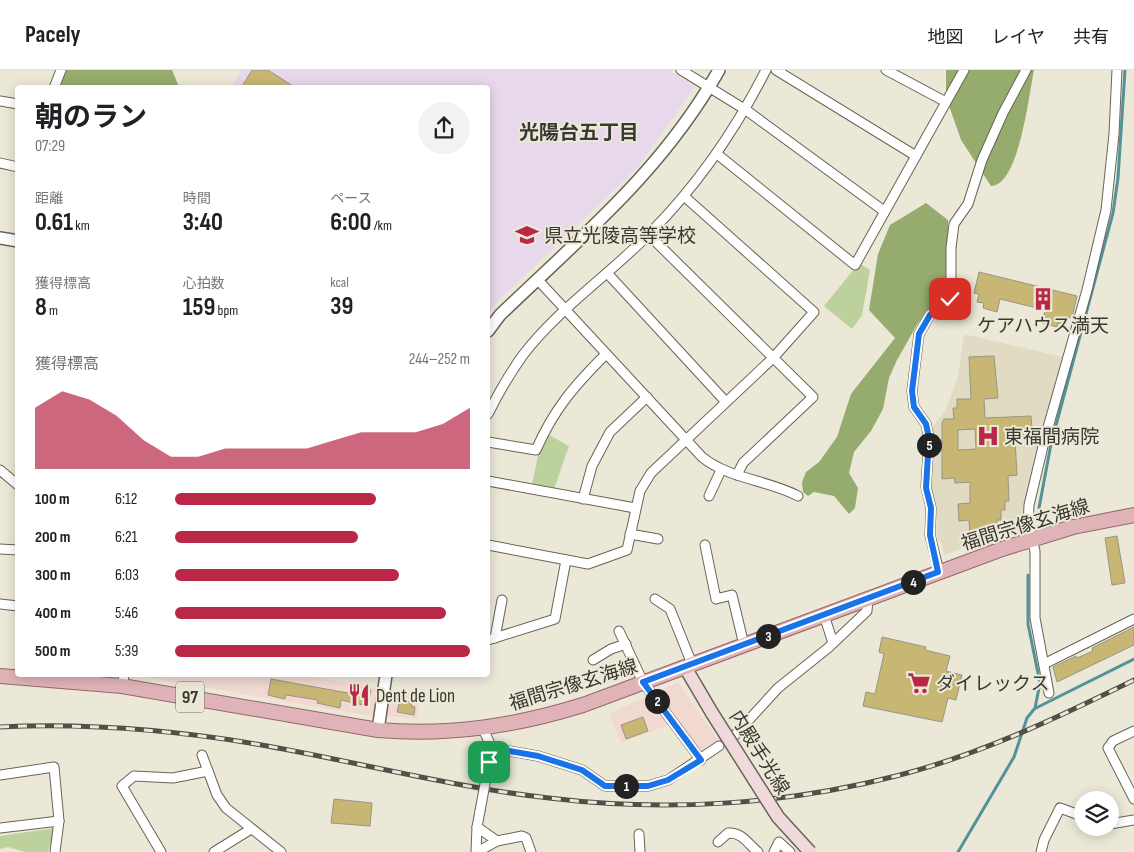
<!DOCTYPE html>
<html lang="ja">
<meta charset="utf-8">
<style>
:root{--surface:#fff;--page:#f2f2f2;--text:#202124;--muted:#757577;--line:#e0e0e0;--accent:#b92847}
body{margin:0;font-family:"Sofia Sans Condensed","Noto Sans JP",sans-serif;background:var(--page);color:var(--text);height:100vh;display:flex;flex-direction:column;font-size:19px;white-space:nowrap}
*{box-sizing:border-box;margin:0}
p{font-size:16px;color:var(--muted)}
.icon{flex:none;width:28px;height:28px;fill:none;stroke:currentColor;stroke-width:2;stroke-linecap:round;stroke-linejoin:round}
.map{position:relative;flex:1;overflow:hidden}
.panel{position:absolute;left:15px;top:15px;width:475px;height:592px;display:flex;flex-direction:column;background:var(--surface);border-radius:5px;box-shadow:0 2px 12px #0003}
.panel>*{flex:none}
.tools{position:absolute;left:1074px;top:721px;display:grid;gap:10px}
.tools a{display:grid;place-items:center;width:45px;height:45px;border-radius:50%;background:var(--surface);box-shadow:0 2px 12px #0003;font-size:25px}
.pin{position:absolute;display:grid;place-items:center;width:42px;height:42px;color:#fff;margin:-21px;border-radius:10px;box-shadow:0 2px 8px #0006}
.km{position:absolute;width:25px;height:25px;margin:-12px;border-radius:50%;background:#222;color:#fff;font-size:14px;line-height:25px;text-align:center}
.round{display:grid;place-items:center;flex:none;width:52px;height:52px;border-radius:26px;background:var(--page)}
.head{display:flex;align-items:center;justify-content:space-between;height:85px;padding:0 20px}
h1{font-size:28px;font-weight:700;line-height:38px}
.stats{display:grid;grid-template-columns:repeat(3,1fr);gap:8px;height:85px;padding:5px 20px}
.stats div{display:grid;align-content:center}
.stats b{font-size:25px;font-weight:700}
.stats small{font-size:14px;font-weight:400}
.stats p{font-size:14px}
.chart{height:140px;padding:10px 20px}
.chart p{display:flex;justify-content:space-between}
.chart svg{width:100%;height:90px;margin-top:5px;fill:var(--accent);opacity:.7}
ul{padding:0 20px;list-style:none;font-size:16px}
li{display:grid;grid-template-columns:80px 60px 1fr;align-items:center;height:38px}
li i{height:12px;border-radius:6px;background:var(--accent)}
header{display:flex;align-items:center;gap:30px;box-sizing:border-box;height:70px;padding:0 25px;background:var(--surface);border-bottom:1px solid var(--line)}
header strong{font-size:24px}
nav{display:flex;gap:28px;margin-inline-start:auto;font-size:18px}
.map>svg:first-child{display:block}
.commercial{fill:#f1d8d0}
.built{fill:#e1dbc4}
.education{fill:#e7d8eb}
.green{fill:#bdd19c}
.forest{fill:#95ac6e}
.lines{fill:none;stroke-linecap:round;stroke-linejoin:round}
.stream{stroke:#529299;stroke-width:3}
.building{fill:#c8b774;stroke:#999586;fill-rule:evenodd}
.minor-casing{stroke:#686456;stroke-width:11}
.tertiary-casing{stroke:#686456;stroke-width:14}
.secondary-casing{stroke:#686456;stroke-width:15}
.primary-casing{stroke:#97676a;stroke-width:16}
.minor{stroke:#fff;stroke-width:9}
.tertiary{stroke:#fff;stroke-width:11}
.secondary{stroke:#efd9dc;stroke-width:12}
.primary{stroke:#dfb3b8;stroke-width:14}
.rail-casing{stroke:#515048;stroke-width:5}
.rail{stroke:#ece8d8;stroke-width:3;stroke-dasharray:9;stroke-linecap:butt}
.minor-bridge-casing{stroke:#686456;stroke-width:11;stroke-linecap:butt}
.secondary-bridge-casing{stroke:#686456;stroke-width:15;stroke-linecap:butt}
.minor-bridge{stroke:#fff;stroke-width:9}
.secondary-bridge{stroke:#efd9dc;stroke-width:12}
.route-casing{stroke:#fff;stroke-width:10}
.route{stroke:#1a73e8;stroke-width:6}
.labels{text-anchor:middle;stroke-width:4;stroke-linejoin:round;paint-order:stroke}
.shield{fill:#ece8d8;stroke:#6f6d63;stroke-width:1}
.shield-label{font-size:18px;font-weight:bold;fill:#393831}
.poi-label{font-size:19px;fill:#393831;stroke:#ece8d8;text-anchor:start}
.street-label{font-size:19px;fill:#393831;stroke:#ece8d8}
.neighbourhood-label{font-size:20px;font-weight:bold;fill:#393831;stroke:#ece8d8}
</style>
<header>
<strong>Pacely</strong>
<nav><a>地図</a><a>レイヤ</a><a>共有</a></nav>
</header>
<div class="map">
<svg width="1134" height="782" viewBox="0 0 1134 782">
<rect width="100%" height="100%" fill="#ece8d8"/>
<g class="commercial">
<path d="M134 605H302L419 625 417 648 364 645Z"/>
<path d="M678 612 718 670 699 681 677 652 621 673 609 644Z"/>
</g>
<path class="built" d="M964 264 1063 287 1019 454 1014 460 944 485 941 472 937 471 936 444 931 414 933 357 946 339 958 306Z"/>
<path class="education" d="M241 0H669L695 17 637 98 498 231 488 244V18H232Z"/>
<g class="green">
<path d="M859 193 870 200 862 245 852 259 824 236Z"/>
<path d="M547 364 569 376 554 419 532 415 538 385Z"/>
<path d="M55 758 48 782H25L8 777 0 779V766Z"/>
</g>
<g class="forest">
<path d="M60 0H172L179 17 53 18Z"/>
<path d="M946 0H1034C1029 24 1019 116 991 116L961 70 946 27Z"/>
<path d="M926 133 948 150 949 225 918 253 897 290 889 308 883 339 871 361 854 382 849 403 858 418 855 438 849 444 834 426 814 422 808 426 803 422 802 412 806 402 819 392 837 367 851 324 895 268 869 240 878 184 890 155Z"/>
</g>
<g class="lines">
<g class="stream">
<path d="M1039 438 1051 374 1113 143 1118 108 1125 0"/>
<path d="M1036 638 1134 589"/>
<path d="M958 782 1014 687 1027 648 1035 638 1040 613 1028 554V505"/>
</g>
</g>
<g class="building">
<path d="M252 0H268L296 18H241Z"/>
<path d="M979 202 1077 226 1072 248 1067 247 1065 254 1058 253 1057 257 1042 253 1045 240 1000 229 997 242 983 238 984 233 977 232 979 224 974 223Z"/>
<path d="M994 286 998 328 984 329 985 348 1031 346 1033 369 1015 370 1017 405 1008 406 1009 431H1005V440H1001V450H997V459H993V465L970 466 969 450 959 451 958 434 970 433V412L955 413 954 408 942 409V353L944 349H954L953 338H957V329H971L969 287ZM975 359 976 379 958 380V360Z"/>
<path d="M1117 466 1125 513 1112 515 1105 468Z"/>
<path d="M1134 557V575L1057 612 1053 597 1076 586 1077 588 1093 581 1092 578Z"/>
<path d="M882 567 926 577 925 580 950 586 946 601 962 605 956 630 948 628 942 652 863 636 866 622 875 624 884 584 879 582Z"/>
<path d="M271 609 348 623 350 615 371 620 367 636 341 630 340 638 317 633 318 630 286 625 285 629 268 625Z"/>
<path d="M400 630 412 632 411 636 415 637 414 645 397 642Z"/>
<path d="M643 647 648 661 626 669 621 655Z"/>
<path d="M334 729 372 733 370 756 331 753Z"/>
</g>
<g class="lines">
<defs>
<g id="minor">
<path d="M681 0 746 40 884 141"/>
<path d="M776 0 916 86"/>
<path d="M886 0 946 32"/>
<path d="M54 18 61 0"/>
<path d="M0 31 18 34"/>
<path d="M717 84 855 195 964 0"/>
<path d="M0 93 18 97"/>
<path d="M649 165 813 327 743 393 737 405"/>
<path d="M608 204 726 332"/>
<path d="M537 209 702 387C729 409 768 410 798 426"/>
<path d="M488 344C498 324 510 303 523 285 558 239 609 205 649 164 698 115 735 61 766 0"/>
<path d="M488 372 536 380C554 339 574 316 606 284"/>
<path d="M0 400 18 415"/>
<path d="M488 411 635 438"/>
<path d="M709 426 721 400"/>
<path d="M583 429 592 396 610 362 647 327"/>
<path d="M630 464 658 469"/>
<path d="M488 475 588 494 627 480 640 421 651 403 773 288 814 242 685 127"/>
<path d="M705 475 716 529 732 525 744 575"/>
<path d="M0 479 18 480"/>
<path d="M939 502 930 465 931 438 926 417 929 368 926 354 914 337 912 321 919 264 930 245 945 237 951 229V178L954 154 968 134 982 90 1003 43 1026 0"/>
<path d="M655 529 670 539 692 594"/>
<path d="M0 534 18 536"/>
<path d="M824 545 833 573"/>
<path d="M619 561 643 612 701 690"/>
<path d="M495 568 502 530"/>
<path d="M488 570 555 549 566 490"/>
<path d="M593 590 611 579 626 574"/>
<path d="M1044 594 1134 549"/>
<path d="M122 616 124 605"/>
<path d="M1049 623 1035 548V481L1028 456 1029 435 1045 368 1087 220 1106 140 1114 64 1117 0"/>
<path d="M483 659 492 678 487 703"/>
<path d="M1134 661 1113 671 1108 678 1134 729"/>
<path d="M735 665 778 618 828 578 867 541 868 529"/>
<path d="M492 678 538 686 582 700 605 716H648L668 710 719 676"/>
<path d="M202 685 217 725 226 738 281 782"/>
<path d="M0 705 54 697 59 751 55 782"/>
<path d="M1110 754 1134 750"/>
<path d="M477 757 497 771"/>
<path d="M0 758 59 751"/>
<path d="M639 764 640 782"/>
<path d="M718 772 728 763C742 762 748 774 758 782"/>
<path d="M161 782 122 716 134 706 173 708 208 701"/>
<path d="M214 782 251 759"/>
<path d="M476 782 477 757 480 741"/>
<path d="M477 782 497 771 522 766 526 768 531 782"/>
<path d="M774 782 779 772 790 782"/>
<path d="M1041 782 1044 770 1060 738 1082 746"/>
</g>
<g id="tertiary">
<path d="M0 168 18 171"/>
<path d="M488 261 500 245C582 166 662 101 719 0"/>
<path d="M378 660 386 605"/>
</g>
<path id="secondary" d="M685 597 712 643"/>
<path id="primary" d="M0 606 122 616 378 660C450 666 515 656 583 635L1002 479 1073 457 1134 445"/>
</defs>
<use href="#minor" class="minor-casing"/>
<use href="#tertiary" class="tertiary-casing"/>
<use href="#secondary" class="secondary-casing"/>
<use href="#primary" class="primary-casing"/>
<use href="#minor" class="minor"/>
<use href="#tertiary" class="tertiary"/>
<use href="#secondary" class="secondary"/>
<use href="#primary" class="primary"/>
<defs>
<path id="rail" d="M0 657C85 653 172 660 256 674 354 691 450 717 549 728 664 742 784 735 896 706 979 685 1057 648 1134 610"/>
</defs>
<use href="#rail" class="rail-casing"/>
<use href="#rail" class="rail"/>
<defs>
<path id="minor-bridge" d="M480 741 487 703"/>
<path id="secondary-bridge" d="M712 643 778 747 810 782"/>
</defs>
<use href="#minor-bridge" class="minor-bridge-casing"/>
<use href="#secondary-bridge" class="secondary-bridge-casing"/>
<use href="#minor-bridge" class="minor-bridge"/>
<use href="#secondary-bridge" class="secondary-bridge"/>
</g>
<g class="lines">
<defs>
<path id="route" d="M489 692 492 678 538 686 582 700 605 716H648L668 710 701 690 643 612 938 502 930 465 931 438 926 418 929 368 926 354 914 337 912 321 919 264 930 245 945 237 950 229"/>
</defs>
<use href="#route" class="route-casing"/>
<use href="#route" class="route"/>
</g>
<defs>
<symbol id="school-bare" viewBox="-9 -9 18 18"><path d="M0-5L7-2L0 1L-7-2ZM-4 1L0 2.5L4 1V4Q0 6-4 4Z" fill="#b92847" stroke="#ece8d8" stroke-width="2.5" paint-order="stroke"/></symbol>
<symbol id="building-bare" viewBox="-9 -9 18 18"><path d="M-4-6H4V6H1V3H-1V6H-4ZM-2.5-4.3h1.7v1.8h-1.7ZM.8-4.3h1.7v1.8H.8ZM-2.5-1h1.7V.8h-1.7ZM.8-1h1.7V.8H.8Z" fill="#b92847" stroke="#ece8d8" stroke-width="2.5" paint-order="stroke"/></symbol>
<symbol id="hospital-bare" viewBox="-9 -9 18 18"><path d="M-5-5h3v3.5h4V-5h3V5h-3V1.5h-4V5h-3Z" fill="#b92847" stroke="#ece8d8" stroke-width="2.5" paint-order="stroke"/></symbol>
<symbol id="supermarket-bare" viewBox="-9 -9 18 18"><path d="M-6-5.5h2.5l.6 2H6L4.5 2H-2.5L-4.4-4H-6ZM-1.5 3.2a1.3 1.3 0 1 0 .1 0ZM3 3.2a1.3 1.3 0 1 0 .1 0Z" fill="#b92847" stroke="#ece8d8" stroke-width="2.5" paint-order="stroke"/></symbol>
<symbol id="restaurant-bare" viewBox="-9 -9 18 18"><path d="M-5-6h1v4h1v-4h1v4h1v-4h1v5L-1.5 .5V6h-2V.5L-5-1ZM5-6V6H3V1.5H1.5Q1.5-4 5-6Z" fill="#b92847" stroke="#ece8d8" stroke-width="2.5" paint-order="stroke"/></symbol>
</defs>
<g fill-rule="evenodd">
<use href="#school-bare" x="511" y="149" width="32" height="32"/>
<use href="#building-bare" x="1027" y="213" width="32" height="32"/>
<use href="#hospital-bare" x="972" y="350" width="32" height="32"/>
<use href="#supermarket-bare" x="903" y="597" width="32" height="32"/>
<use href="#restaurant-bare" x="343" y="609" width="32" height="32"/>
</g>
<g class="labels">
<rect class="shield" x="176" y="611.5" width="28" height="31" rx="4"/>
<g class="shield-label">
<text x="190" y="633">97</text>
</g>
<g class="poi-label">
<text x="544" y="172">県立光陵高等学校</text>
<text x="1043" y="262" text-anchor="middle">ケアハウス満天</text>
<text x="1004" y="373">東福間病院</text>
<text x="936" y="620">ダイレックス</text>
<text x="376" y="632">Dent de Lion</text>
</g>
<g class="street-label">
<text transform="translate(1025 454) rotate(-17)" y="7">福間宗像玄海線</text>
<text transform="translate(573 614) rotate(-17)" y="7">福間宗像玄海線</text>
<text transform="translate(760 682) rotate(58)" y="7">内殿手光線</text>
</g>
<g class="neighbourhood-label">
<text x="579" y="69">光陽台五丁目</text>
</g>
</g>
</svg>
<div class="tools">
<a><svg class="icon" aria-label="layers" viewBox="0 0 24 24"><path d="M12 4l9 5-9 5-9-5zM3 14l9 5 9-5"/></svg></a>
</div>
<div class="pin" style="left:489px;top:692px;background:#1e9e55"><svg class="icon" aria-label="arrive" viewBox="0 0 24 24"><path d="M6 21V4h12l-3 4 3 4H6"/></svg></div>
<div class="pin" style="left:950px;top:229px;background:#d93025"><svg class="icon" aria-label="check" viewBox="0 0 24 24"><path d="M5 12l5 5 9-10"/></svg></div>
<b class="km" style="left:626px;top:716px">1</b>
<b class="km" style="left:657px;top:631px">2</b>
<b class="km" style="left:768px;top:566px">3</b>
<b class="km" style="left:913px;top:512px">4</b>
<b class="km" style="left:929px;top:375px">5</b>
<section class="panel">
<div class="head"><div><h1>朝のラン</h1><p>07:29</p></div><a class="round"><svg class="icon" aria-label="share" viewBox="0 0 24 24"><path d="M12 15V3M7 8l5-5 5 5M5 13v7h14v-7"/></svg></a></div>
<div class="stats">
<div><p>距離</p><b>0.61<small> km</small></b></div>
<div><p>時間</p><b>3:40</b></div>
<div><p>ペース</p><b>6:00<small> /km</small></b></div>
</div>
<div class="stats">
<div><p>獲得標高</p><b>8<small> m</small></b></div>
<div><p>心拍数</p><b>159<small> bpm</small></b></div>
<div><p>kcal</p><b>39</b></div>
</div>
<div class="chart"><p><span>獲得標高</span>244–252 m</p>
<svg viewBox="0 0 160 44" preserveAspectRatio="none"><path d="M0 44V14L10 6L20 10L30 18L40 30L50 38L60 38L70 34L80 34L90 34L100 34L110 30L120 26L130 26L140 26L150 22L160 14V44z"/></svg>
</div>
<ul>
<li><b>100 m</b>6:12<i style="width:68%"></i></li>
<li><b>200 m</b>6:21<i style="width:62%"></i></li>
<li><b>300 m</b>6:03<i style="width:76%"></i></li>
<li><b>400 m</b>5:46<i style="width:92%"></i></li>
<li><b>500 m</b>5:39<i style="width:100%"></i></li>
</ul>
</section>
</div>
